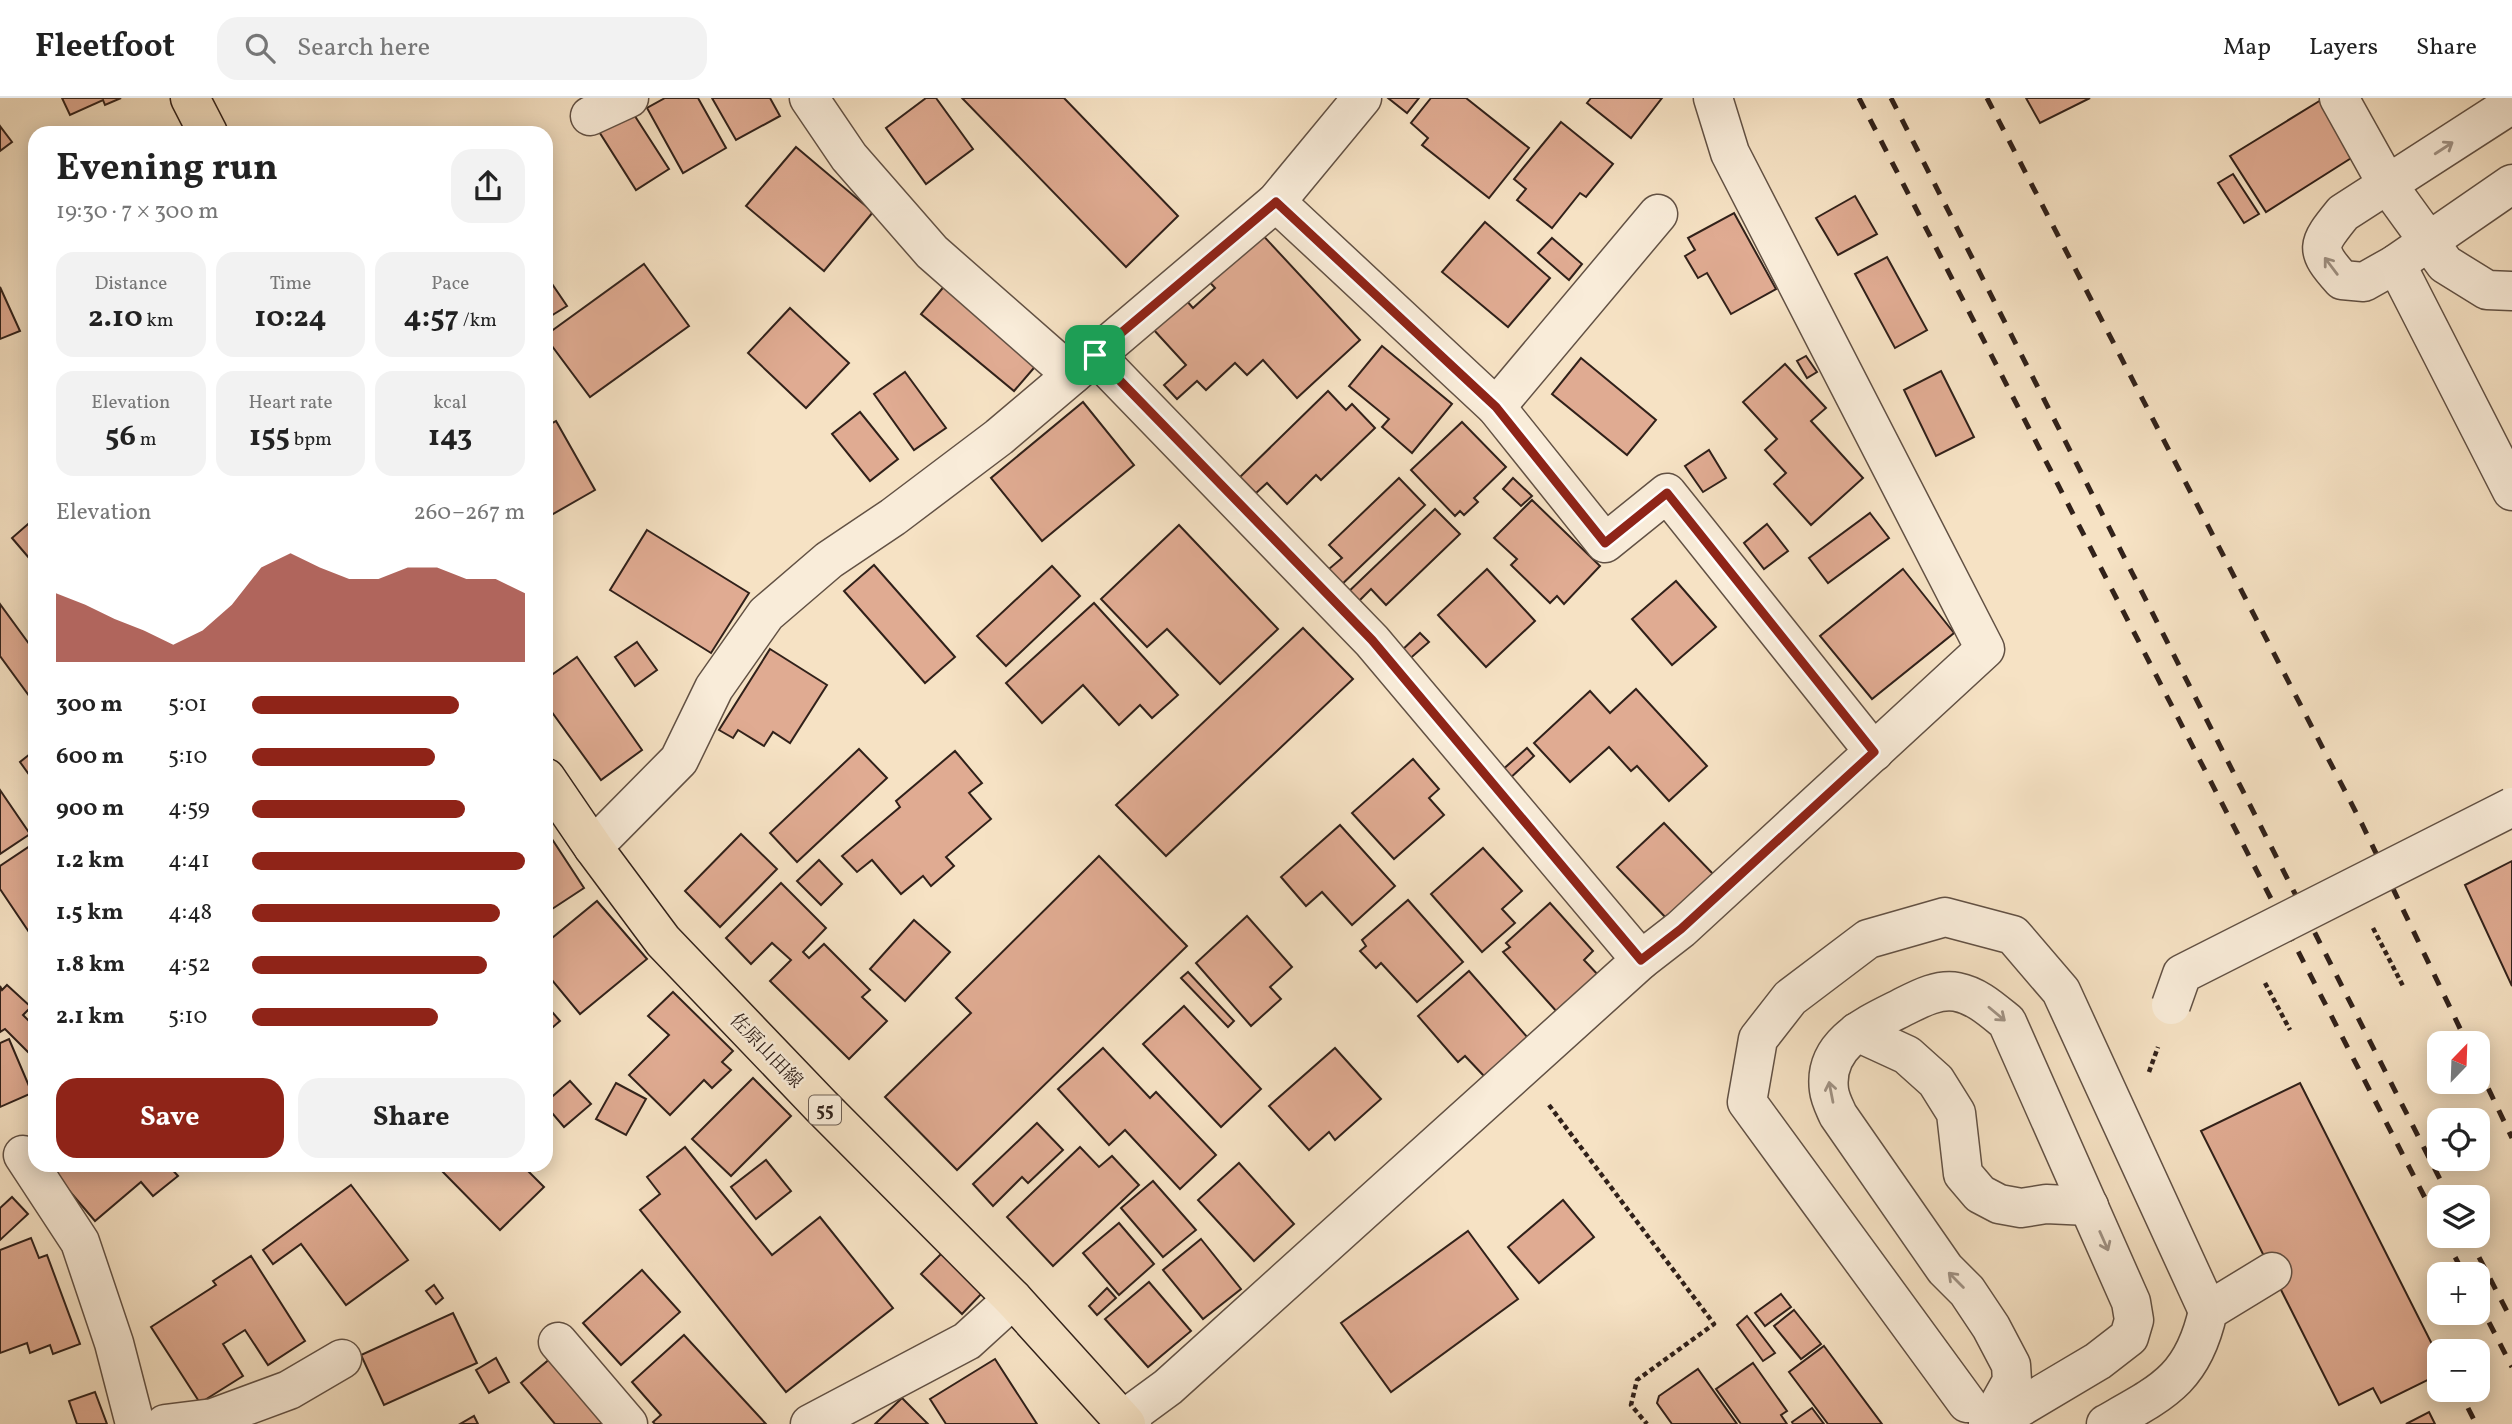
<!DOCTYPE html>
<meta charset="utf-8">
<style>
:root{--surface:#fff;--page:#f2f2f2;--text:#222;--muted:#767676;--line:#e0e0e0;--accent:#8f2418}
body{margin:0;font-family:Vollkorn,"Noto Serif JP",serif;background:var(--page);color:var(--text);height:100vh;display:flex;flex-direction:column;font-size:26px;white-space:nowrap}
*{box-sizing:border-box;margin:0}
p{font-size:23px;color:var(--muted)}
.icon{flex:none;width:38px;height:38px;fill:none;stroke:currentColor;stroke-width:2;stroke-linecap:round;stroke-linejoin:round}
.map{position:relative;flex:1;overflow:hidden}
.sheet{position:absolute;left:28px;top:28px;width:525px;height:1046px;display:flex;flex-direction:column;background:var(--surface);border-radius:21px;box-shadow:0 4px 18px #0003}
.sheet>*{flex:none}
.needle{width:46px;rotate:23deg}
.buttons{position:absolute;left:2427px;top:933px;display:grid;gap:14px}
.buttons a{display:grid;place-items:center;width:63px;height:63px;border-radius:14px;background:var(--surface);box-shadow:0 4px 18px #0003;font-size:35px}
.pin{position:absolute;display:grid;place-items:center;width:60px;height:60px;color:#fff;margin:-30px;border-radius:14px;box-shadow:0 4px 10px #0006}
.round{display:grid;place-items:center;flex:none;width:74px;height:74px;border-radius:21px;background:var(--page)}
.headline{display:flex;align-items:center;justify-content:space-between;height:119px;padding:0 28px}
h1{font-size:38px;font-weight:700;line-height:52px}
.figures{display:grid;grid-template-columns:repeat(3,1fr);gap:10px;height:119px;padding:7px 28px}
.figures div{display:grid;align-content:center;border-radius:18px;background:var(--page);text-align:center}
.figures b{font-size:30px;font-weight:700}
.figures small{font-size:19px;font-weight:400}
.figures p{font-size:19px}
.chart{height:196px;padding:14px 28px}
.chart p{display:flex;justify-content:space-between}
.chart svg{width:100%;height:126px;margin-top:7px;fill:var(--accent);opacity:.7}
.action{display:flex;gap:14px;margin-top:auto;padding:14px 28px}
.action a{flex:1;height:80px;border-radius:21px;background:var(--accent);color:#fff;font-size:28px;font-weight:700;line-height:80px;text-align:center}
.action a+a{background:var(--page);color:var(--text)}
ul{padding:0 28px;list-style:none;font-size:23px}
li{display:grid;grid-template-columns:112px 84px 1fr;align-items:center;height:52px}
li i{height:18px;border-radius:9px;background:var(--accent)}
header{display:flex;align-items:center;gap:42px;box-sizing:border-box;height:98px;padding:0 35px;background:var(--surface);border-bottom:2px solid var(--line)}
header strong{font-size:33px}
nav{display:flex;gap:38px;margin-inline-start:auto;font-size:24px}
.search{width:490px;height:63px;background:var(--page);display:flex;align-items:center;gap:18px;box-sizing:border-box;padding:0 24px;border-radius:21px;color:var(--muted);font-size:26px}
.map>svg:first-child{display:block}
.building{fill:#e0ab92;stroke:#31211a;stroke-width:2}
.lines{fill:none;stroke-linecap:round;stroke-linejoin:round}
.minor-casing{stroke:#625144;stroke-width:41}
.major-casing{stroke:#31211a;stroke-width:41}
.path{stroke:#31211a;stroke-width:4.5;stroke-dasharray:5 3.5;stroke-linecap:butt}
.minor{stroke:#f9ecd9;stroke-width:38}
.major{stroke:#f6e2c4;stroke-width:38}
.rail{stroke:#31211a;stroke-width:5;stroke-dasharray:12 12;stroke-linecap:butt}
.minor-bridge-casing{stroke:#625144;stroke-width:41;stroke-linecap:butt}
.minor-bridge{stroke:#f9ecd9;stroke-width:38}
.oneway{stroke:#9f9183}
.route-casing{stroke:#fff;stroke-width:14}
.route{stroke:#8f2418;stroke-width:9}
.labels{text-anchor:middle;stroke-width:5;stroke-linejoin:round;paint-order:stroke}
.shield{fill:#f9ecd9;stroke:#6d5e53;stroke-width:2}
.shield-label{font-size:18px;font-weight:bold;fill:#31211a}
.street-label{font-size:19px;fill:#31211a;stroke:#f9ecd9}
</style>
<header>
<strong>Fleetfoot</strong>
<div class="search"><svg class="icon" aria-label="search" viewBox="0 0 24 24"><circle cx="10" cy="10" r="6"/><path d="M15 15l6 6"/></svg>Search here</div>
<nav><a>Map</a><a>Layers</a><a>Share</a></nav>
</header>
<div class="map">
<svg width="2512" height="1326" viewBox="0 0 2512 1326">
<rect width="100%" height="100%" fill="#f6e2c4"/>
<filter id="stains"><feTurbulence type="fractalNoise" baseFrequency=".00286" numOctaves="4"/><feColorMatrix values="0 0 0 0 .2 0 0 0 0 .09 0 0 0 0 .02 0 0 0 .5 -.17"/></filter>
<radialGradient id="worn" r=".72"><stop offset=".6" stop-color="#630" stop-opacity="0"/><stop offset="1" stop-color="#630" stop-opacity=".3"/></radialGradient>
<g class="building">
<path d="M62 0H121L105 7 103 2 70 17Z"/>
<path d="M665 0H698L726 50 683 75 647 10Z"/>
<path d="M712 0H770L780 18 736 42Z"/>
<path d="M926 0H936L973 51 926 86 886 30Z"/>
<path d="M962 0H1064L1178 118 1126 169Z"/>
<path d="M1388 0H1419L1407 15Z"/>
<path d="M1431 0H1466L1529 50 1489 100 1422 47 1428 40 1411 25Z"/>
<path d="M1591 0H1662L1631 40 1587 5Z"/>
<path d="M2026 0H2090L2040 25Z"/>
<path d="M2321 2 2356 57 2266 114 2230 58Z"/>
<path d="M631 12 669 71 636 92 598 32Z"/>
<path d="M1561 24 1613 66 1586 99 1580 95 1552 130 1517 102 1526 91 1514 81Z"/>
<path d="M0 28 12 44 0 53Z"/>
<path d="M796 49 873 114 824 173 746 108Z"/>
<path d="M2233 76 2259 116 2244 125 2218 85Z"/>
<path d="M1855 98 1877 136 1838 157 1816 120Z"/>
<path d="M1734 115 1776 191 1731 216 1707 175 1698 180 1685 158 1695 152 1688 140Z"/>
<path d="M1485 124 1550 180 1508 229 1442 174Z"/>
<path d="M1258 132 1360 242 1297 300 1263 262 1247 277 1235 265 1206 292 1197 283 1177 301 1164 287 1186 267 1153 231 1186 202 1193 210 1215 190 1206 180Z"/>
<path d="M1552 140 1582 166 1569 182 1538 155Z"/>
<path d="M1887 159 1927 232 1895 250 1855 176Z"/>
<path d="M644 166 689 228 590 299 546 240V237Z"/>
<path d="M546 177 567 208 546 221Z"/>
<path d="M946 186 1039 264 1014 293 921 216Z"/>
<path d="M0 189 20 233 0 241Z"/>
<path d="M790 210 849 265 806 310 748 255Z"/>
<path d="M1382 248 1452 306 1412 355 1382 329 1389 321 1349 288Z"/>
<path d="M1806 258 1817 274 1807 280 1797 263Z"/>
<path d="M1581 260 1656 322 1627 357 1552 296Z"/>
<path d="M1785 266 1826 310 1811 323 1863 380 1811 427 1774 386 1786 375 1765 352 1777 341 1743 304Z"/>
<path d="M1941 273 1974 339 1936 358 1904 292Z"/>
<path d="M905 274 946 330 914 352 874 296Z"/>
<path d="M1328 293 1346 312 1352 306 1375 330 1321 382 1316 377 1287 406 1267 385 1256 395 1240 379Z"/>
<path d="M1083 304 1134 367 1042 443 991 380Z"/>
<path d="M860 314 898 361 870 383 832 336Z"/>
<path d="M556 323 595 392 546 420V328Z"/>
<path d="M1462 324 1506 369 1474 400 1478 404 1464 417 1460 413 1455 418 1411 372Z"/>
<path d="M1709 352 1726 380 1703 394 1685 368Z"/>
<path d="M1399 380 1425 407 1337 491 1323 476 1342 460 1329 447Z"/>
<path d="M1513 380 1532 398 1521 408 1503 391Z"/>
<path d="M1532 402 1600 468 1564 506 1557 498 1550 505 1511 467 1517 461 1494 440Z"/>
<path d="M1435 411 1460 436 1386 507 1371 491 1354 508 1344 498Z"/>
<path d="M1870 415 1889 440 1828 485 1809 460Z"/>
<path d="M35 420V467L12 440Z"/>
<path d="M1767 426 1788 453 1764 471 1744 445Z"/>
<path d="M1179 427 1278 531 1220 586 1167 531 1147 549 1101 501Z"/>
<path d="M647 432 749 495 711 555 610 492Z"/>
<path d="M874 467 955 559 925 585 844 493Z"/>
<path d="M1052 468 1080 498 1006 568 977 538Z"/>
<path d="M1487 471 1535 523 1486 569 1438 517Z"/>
<path d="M1903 471 1954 535 1872 601 1820 538Z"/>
<path d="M1676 483 1716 529 1672 567 1632 521Z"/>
<path d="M1094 505 1178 597 1152 620 1140 607 1119 627 1083 587 1042 625 1006 585Z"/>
<path d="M0 506 35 554V606L0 558Z"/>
<path d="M1303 530 1353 581 1166 758 1116 707Z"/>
<path d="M1420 535 1429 544 1406 564 1398 556Z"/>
<path d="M637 544 657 572 635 588 615 559Z"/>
<path d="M770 551 827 587 790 645 773 634 764 648 738 632 733 640 719 632Z"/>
<path d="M577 559 642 652 601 682 546 606V581Z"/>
<path d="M1636 591 1707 668 1669 703 1637 668 1631 673 1609 649 1570 684 1534 645 1590 593 1610 615Z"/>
<path d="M1527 650 1534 658 1507 683 1500 674Z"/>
<path d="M859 651 887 680 797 764 770 735Z"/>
<path d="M35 652V685L20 664Z"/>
<path d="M955 653 982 685 969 695 991 721 946 759 954 768 931 788 923 778 901 796 872 762 857 774 842 758 900 709 896 703Z"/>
<path d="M1413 661 1439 691 1429 700 1444 717 1394 761 1352 715Z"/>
<path d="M0 692 30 736 0 756Z"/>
<path d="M1664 725 1715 778 1669 823 1617 769Z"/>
<path d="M1340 727 1395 788 1352 827 1322 794 1306 808 1281 779Z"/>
<path d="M741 736 777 771 720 829 685 793Z"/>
<path d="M550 738 584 790 546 815V741Z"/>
<path d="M33 746 35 749V843L0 791V768Z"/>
<path d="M1483 750 1522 793 1502 811 1515 825 1482 854 1431 796Z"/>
<path d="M1099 758 1187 848 957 1072 885 999 971 915 956 900Z"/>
<path d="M819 762 842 786 821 807 797 783Z"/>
<path d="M2512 763V888L2465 787Z"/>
<path d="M781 785 826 830 803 854 809 860 824 846 870 892 862 899 887 923 849 961 770 883 791 862 772 845 751 866 726 840Z"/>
<path d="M1408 802 1463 864 1417 904 1381 865 1376 870 1360 853 1366 848 1362 842Z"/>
<path d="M597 803 647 861 580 916 546 875V845Z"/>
<path d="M1550 805 1593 853 1584 862 1600 879 1558 915 1503 854 1510 849 1506 845Z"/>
<path d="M1247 818 1292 869 1270 889 1281 901 1251 928 1196 865Z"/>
<path d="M914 822 950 854 905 903 870 871Z"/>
<path d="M1469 873 1528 940 1484 978 1465 958 1458 964 1418 918Z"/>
<path d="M1188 874 1234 923 1228 929 1181 880Z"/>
<path d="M7 887 31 909 23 917 35 929V961L5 931 0 934V888L2 892Z"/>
<path d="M673 894 733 953 722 964 731 972 712 990 704 982 670 1017 629 977 669 937 648 918Z"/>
<path d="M546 907 560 923 546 935Z"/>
<path d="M1184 908 1261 991 1221 1029 1143 946Z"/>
<path d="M9 941 32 995 0 1009V945Z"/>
<path d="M1103 950 1150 1000 1156 994 1216 1057 1180 1091 1125 1032 1109 1047 1058 991Z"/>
<path d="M1335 950 1381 1001 1335 1042 1329 1034 1309 1052 1269 1008Z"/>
<path d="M753 980 791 1018 731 1078 692 1041Z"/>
<path d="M570 983 591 1006 564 1029 546 1008V1004Z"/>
<path d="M616 985 646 1001 626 1037 596 1021Z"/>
<path d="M2300 985 2440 1262V1276L2381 1305 2373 1290 2339 1307 2201 1033Z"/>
<path d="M1037 1025 1063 1052 1028 1085 1022 1079 993 1108 973 1086Z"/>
<path d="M685 1049 772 1157 820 1119 893 1210 786 1294 640 1112 660 1096 647 1079Z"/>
<path d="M1080 1049 1099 1069 1112 1058 1139 1087 1053 1168 1007 1119Z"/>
<path d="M766 1062 791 1093 756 1121 731 1089Z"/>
<path d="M1239 1065 1294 1126 1254 1163 1198 1102Z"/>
<path d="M64 1068H169L178 1078 153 1098 141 1084 95 1123 55 1076Z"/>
<path d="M437 1068H523L544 1089 500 1132Z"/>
<path d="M1153 1083 1196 1132 1163 1159 1121 1110Z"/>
<path d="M351 1087 408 1162 346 1207 301 1146 273 1166 263 1152Z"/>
<path d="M12 1099 28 1116 0 1142V1110Z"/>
<path d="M1563 1102 1594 1139 1539 1185 1508 1149Z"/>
<path d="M1119 1125 1154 1166 1119 1197 1083 1155Z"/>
<path d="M1468 1133 1518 1201 1391 1294 1341 1225Z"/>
<path d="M31 1140 39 1160 47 1157 80 1246 53 1256 50 1247 30 1255 27 1245 0 1255V1152Z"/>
<path d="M1201 1141 1241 1191 1203 1221 1163 1172Z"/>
<path d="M944 1153 983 1194 962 1216 921 1176Z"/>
<path d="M251 1158 305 1243 268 1267 245 1232 223 1246 243 1278 200 1305 151 1229 216 1187 213 1183Z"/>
<path d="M642 1172 680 1214 621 1267 583 1225Z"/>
<path d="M1149 1184 1191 1233 1148 1269 1105 1221Z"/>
<path d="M434 1187 443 1200 436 1206 426 1193Z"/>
<path d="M1107 1190 1116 1200 1097 1217 1089 1208Z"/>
<path d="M1781 1196 1791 1209 1765 1228 1755 1215Z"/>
<path d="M1794 1212 1821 1246 1801 1261 1774 1228Z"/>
<path d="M453 1215 477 1265 384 1307 361 1257Z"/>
<path d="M1747 1218 1775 1255 1763 1263 1737 1227Z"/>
<path d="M684 1237 766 1326H655L653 1324 661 1317 632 1284Z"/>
<path d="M1824 1248 1882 1326H1828L1789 1274Z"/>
<path d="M496 1260 509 1284 489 1295 476 1272Z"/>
<path d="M551 1260 606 1326H555L521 1285Z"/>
<path d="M995 1261 1037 1326H946L930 1301Z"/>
<path d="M1753 1265 1787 1313 1781 1317 1787 1326H1741L1716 1291Z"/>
<path d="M1698 1271 1737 1326H1672L1657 1305 1659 1298Z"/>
<path d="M95 1294 107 1326H77L69 1303Z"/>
<path d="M902 1300 928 1326H875Z"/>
<path d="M1812 1310 1824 1326H1793L1792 1324Z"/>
<path d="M2429 1314 2435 1326H2406Z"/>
<path d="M474 1318 478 1326H460Z"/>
</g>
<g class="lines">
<defs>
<g id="minor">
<path d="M809 0 849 59 932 154 1072 277"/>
<path d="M2339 0 2387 86 2445 166 2487 192 2512 193"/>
<path d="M2512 6 2343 115C2317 147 2314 151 2342 182L2364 184 2396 166 2512 86"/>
<path d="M590 18 629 0"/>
<path d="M1276 104 1496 309 1605 445 1667 395 1874 654"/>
<path d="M2396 166 2512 393"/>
<path d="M1095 257 1372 543 1641 862 1168 1289 1123 1322 1132 1326"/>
<path d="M1496 309 1658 116"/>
<path d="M593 749 679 662 714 590 766 516 829 462 893 419 999 339 1276 104 1362 0"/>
<path d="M1641 862 1681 831 1985 551 1730 55 1713 0"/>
<path d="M1857 934 1907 957 1936 983 1956 1015 1963 1076 1980 1096 1999 1106 2021 1110 2046 1106 2089 1108"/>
<path d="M23 1057 80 1144 114 1245 135 1326"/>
<path d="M558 1244 628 1326"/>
<path d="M1967 1305 1747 1004 1758 941 1790 900 1868 841 1945 819 2013 837 2061 893 2208 1213"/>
<path d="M165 1326 213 1320 289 1292 342 1261"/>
<path d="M810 1326 967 1243 1013 1201"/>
<path d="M1988 1326 2012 1283 2011 1267 1991 1229 1967 1193 1945 1171 1838 1017C1835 1010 1830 1001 1829 992 1823 946 1867 927 1901 910 1917 902 1938 890 1957 894 1977 898 1991 911 2007 924L2131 1204 2134 1222 2129 1239 2098 1263 1992 1326"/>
<path d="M2106 1326C2163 1294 2193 1281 2208 1213L2272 1174"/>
</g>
<g id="major">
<path d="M190 0 208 35"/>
<path d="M546 680 593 749 663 843 821 1008 1013 1201 1126 1326"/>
</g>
</defs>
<use href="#minor" class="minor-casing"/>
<use href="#major" class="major-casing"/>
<g class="path">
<path d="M2373 830 2403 888"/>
<path d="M2265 885 2290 932"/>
<path d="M2149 974 2158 949"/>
<path d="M1549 1007 1714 1226 1637 1282 1631 1307 1647 1326"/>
</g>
<use href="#minor" class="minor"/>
<use href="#major" class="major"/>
<g class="rail">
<path d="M1859 0 2440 1129"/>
<path d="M1891 0 2449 1099"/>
<path d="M1987 0 2362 726 2467 945"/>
<path d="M2478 969 2512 1040"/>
<path d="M2444 1138 2464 1176"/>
<path d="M2468 1138 2512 1223"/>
<path d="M2478 1203 2512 1269"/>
<path d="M2468 1310 2476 1326"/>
</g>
<defs>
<path id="minor-bridge" d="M2171 907 2182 876 2512 709"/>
</defs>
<use href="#minor-bridge" class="minor-bridge-casing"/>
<use href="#minor-bridge" class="minor-bridge"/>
</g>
<defs><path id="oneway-shaft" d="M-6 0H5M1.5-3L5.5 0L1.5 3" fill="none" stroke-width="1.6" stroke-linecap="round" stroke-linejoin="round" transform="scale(1.75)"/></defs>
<g class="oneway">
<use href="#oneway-shaft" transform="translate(2444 50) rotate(-33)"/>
<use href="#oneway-shaft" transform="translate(2331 168) rotate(-127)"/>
<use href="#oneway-shaft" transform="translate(1997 916) rotate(40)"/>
<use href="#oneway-shaft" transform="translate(1831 994) rotate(-101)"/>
<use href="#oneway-shaft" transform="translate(2104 1143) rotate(66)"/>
<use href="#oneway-shaft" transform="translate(1956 1182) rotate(-135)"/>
</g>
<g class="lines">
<defs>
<path id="route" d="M1276 104 1496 309 1605 445 1667 395 1874 654 1681 831 1641 862 1372 542 1095 257Z"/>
</defs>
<use href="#route" class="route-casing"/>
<use href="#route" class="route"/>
</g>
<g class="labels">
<rect class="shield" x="809" y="997.5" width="32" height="29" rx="5"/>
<g class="shield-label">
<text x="825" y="1018">55</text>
</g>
<g class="street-label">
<text transform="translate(767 952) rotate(46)" y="7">佐原山田線</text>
</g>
</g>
<rect width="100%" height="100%" filter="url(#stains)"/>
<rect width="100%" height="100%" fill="url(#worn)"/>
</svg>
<div class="buttons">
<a><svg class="needle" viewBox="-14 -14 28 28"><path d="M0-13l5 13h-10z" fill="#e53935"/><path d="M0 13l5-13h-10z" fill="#767676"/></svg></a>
<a><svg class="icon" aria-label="locate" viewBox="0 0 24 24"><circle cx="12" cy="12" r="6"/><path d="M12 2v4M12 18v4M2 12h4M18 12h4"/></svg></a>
<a><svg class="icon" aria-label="layers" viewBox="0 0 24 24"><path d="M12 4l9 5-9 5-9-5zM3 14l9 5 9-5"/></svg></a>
<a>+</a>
<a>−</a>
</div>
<div class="pin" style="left:1095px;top:257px;background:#1e9e55"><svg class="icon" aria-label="arrive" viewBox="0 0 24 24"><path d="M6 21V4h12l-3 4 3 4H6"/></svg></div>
<section class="sheet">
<div class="headline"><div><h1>Evening run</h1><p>19:30 · 7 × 300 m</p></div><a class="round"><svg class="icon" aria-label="share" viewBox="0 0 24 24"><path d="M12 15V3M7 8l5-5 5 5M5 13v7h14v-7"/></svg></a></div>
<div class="figures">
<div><p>Distance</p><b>2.10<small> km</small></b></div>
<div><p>Time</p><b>10:24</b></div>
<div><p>Pace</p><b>4:57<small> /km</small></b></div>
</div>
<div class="figures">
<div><p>Elevation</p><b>56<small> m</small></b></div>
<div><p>Heart rate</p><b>155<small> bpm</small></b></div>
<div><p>kcal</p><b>143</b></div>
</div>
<div class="chart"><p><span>Elevation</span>260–267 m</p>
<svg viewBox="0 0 160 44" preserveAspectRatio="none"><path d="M0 44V20L10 24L20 29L30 33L40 38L50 33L60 24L70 11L80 6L90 11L100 15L110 15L120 11L130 11L140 15L150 15L160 20V44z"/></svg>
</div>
<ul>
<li><b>300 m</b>5:01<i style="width:76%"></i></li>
<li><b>600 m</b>5:10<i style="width:67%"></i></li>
<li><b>900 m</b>4:59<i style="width:78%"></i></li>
<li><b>1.2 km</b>4:41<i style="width:100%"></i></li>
<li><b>1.5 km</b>4:48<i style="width:91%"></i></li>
<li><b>1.8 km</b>4:52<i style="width:86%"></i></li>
<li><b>2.1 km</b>5:10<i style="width:68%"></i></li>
</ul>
<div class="action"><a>Save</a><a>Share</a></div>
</section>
</div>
